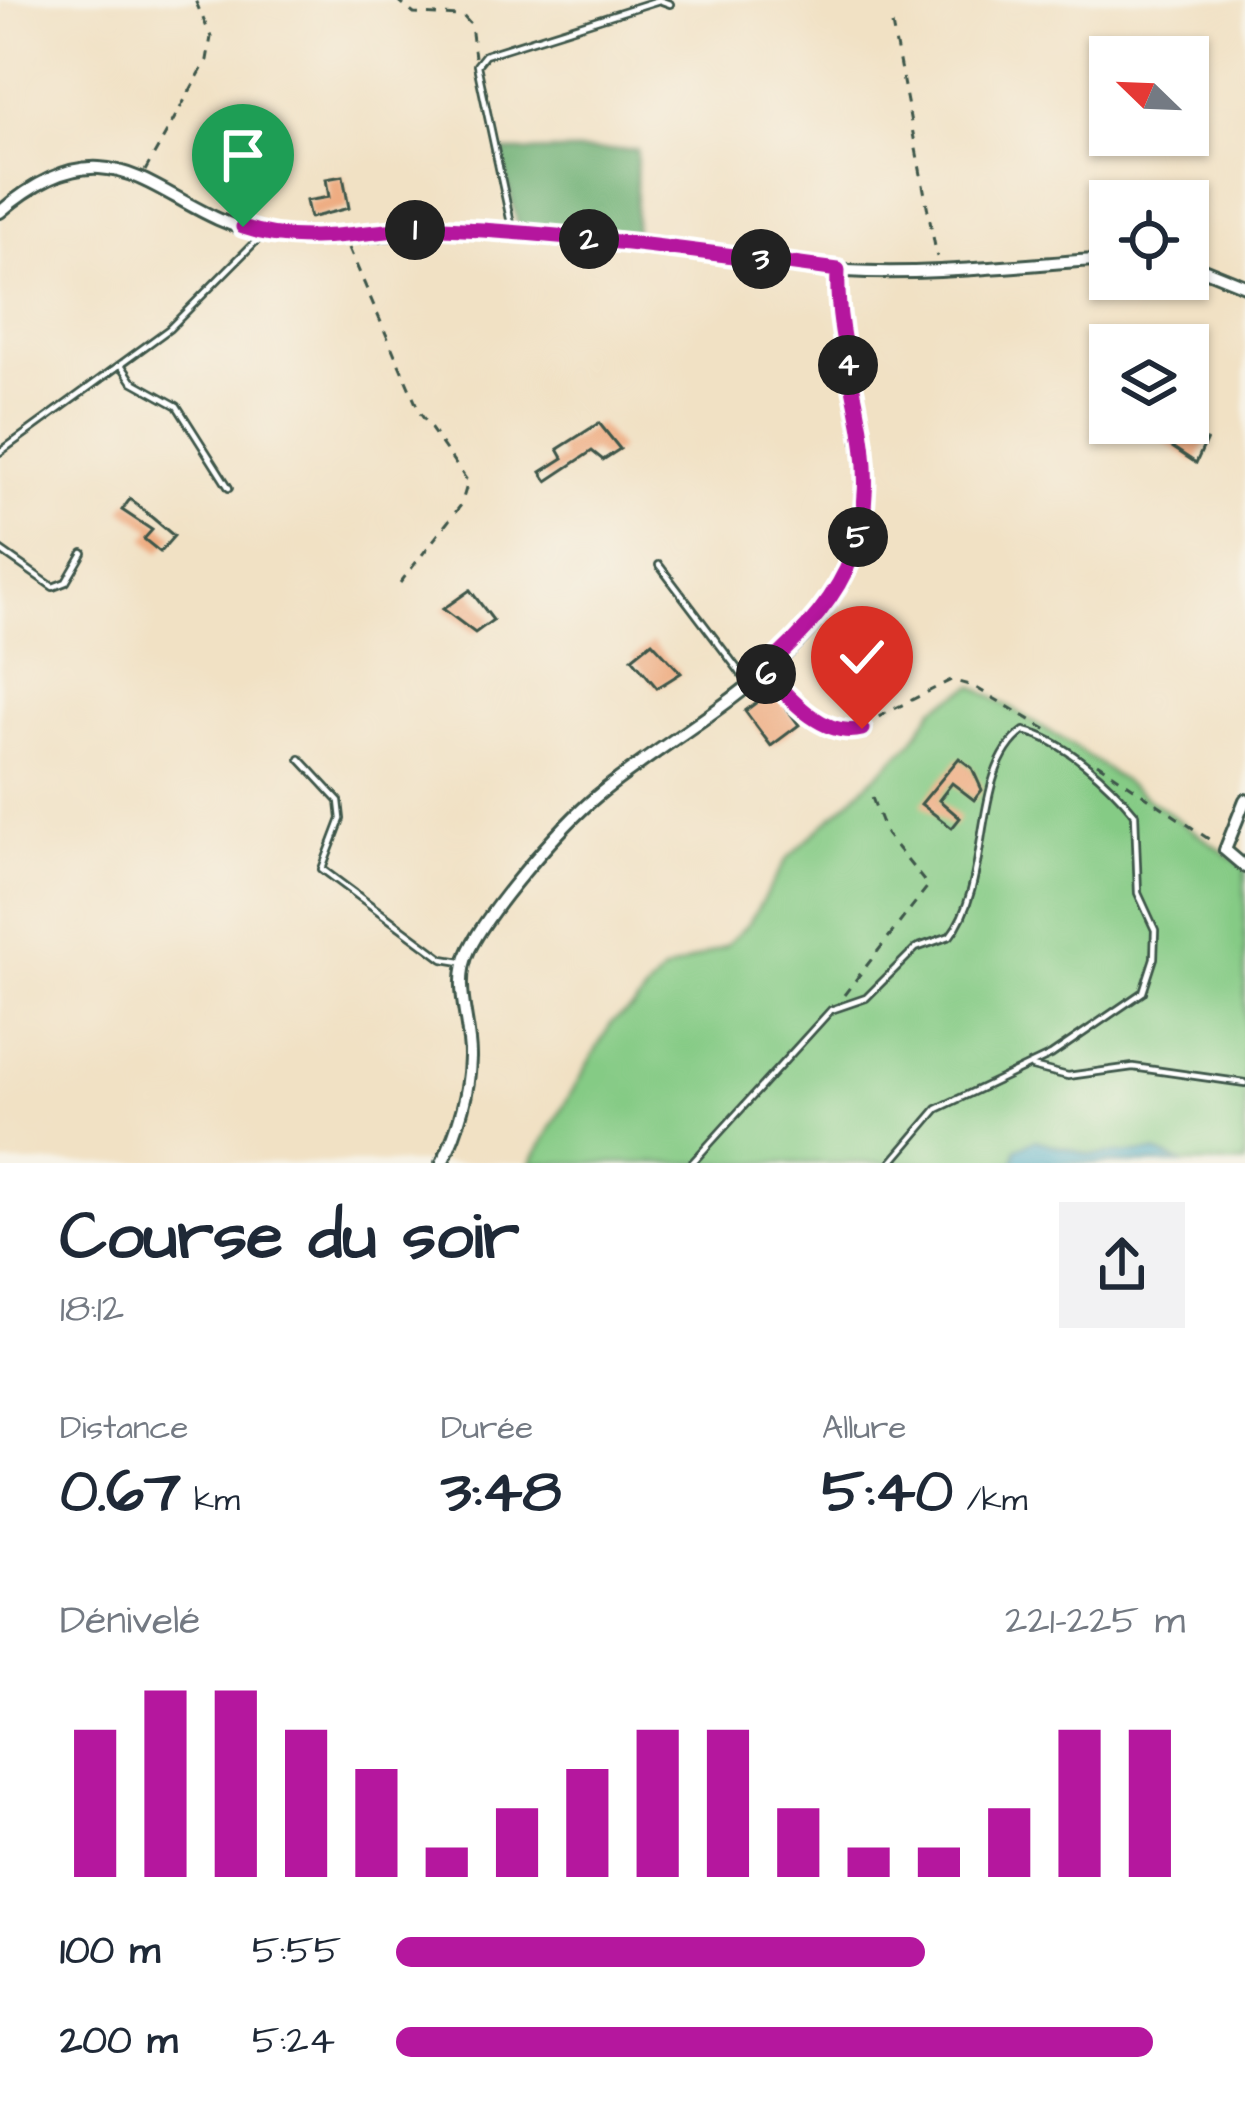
<!DOCTYPE html>
<html lang="fr">
<meta charset="utf-8">
<style>
:root{--surface:#fff;--page:#f2f2f3;--text:#1f2937;--muted:#747a83;--accent:#b5179e}
body{margin:0;font-family:"Architects Daughter",sans-serif;background:var(--page);color:var(--text);height:100vh;display:flex;flex-direction:column;font-size:45px;white-space:nowrap}
*{box-sizing:border-box;margin:0}
p{font-size:39px;color:var(--muted)}
.icon{flex:none;width:66px;height:66px;fill:none;stroke:currentColor;stroke-width:2;stroke-linecap:round;stroke-linejoin:round}
.map{position:relative;height:1163px;overflow:hidden}
.side{display:flex;flex-direction:column;background:var(--surface);flex:1}
.side>*{flex:none}
.needle{width:78px;rotate:293deg}
.tools{position:absolute;left:1089px;top:36px;display:grid;gap:24px}
.tools a{display:grid;place-items:center;width:120px;height:120px;border-radius:0px;background:var(--surface);box-shadow:0 3px 9px #0004;font-size:60px}
.pin{position:absolute;display:grid;place-items:center;width:102px;height:102px;color:#fff;margin:-123px -51px;border-radius:50% 50% 50% 0;rotate:-45deg;box-shadow:0 0 12px #0007}
.pin .icon{rotate:45deg}
.km{position:absolute;width:60px;height:60px;margin:-30px;border-radius:50%;background:#222;color:#fff;font-size:33px;line-height:60px;text-align:center}
.round{display:grid;place-items:center;flex:none;width:126px;height:126px;border-radius:0px;background:var(--page)}
.overview{display:flex;align-items:center;justify-content:space-between;height:204px;padding:0 60px}
h1{font-size:66px;font-weight:700;line-height:90px}
.figures{display:grid;grid-template-columns:repeat(3,1fr);gap:18px;height:204px;padding:12px 60px}
.figures div{display:grid;align-content:center}
.figures b{font-size:60px;font-weight:700}
.figures small{font-size:33px;font-weight:400}
.figures p{font-size:33px}
.chart{height:336px;padding:24px 60px}
.chart p{display:flex;justify-content:space-between}
.chart svg{width:100%;height:216px;margin-top:12px;stroke:var(--accent);stroke-width:6}
ul{padding:0 60px;list-style:none;font-size:39px}
li{display:grid;grid-template-columns:192px 144px 1fr;align-items:center;height:90px}
li i{height:30px;border-radius:15px;background:var(--accent)}
.map>svg:first-child{display:block}
.green{fill:#85cb85;stroke:#52845c;stroke-width:3}
.forest{fill:#6caf72;stroke:#467653;stroke-width:3}
.water{fill:#43a8c3;stroke:#31727c;stroke-width:3}
.building{fill:#eeac81}
.lines{fill:none;stroke-linecap:round;stroke-linejoin:round}
.lane-casing{stroke:#3e564a;stroke-width:10}
.street-casing{stroke:#3e564a;stroke-width:16}
.path{stroke:#3e564a;stroke-width:3;stroke-dasharray:9 9;stroke-linecap:butt}
.lane{stroke:#fff;stroke-width:4.5}
.street{stroke:#fff;stroke-width:10}
.route-casing{stroke:#fff;stroke-width:24}
.route{stroke:#b5179e;stroke-width:15}
</style>
<div class="map">
<svg width="1245" height="1163" viewBox="0 0 1245 1163">
<rect width="100%" height="100%" fill="#f7f3e8"/>
<filter id="ink" filterUnits="userSpaceOnUse"><feTurbulence type="fractalNoise" baseFrequency=".00833" numOctaves="2"/><feDisplacementMap in="SourceGraphic" scale="24" xChannelSelector="R" yChannelSelector="G"/><feConvolveMatrix kernelMatrix="1 2 1 2 8 2 1 2 1" color-interpolation-filters="sRGB"/></filter>
<filter id="wash" filterUnits="userSpaceOnUse"><feTurbulence type="fractalNoise" baseFrequency=".004" numOctaves="4" result="noise"/><feDisplacementMap in="SourceGraphic" scale="48" xChannelSelector="R" yChannelSelector="G"/><feGaussianBlur stdDeviation="2.7" result="paint"/><feColorMatrix in="noise" values="0 0 0 0 0 0 0 0 0 0 0 0 0 0 0 0 0 1.4 0 .05"/><feComposite in="paint" operator="in"/></filter>
<g filter="url(#wash)">
<rect width="100%" height="100%" fill="#f1e1c4"/>
<path class="green" d="M973 686 1069 743 1245 867V1163H531L612 1022 633 1008 662 973 725 946 749 923 787 859 911 743 934 708Z"/>
<path class="forest" d="M637 150 635 236 518 226 500 152Z"/>
<path class="water" d="M1035 1140 1090 1155 1155 1152 1183 1163H1014L1017 1148Z"/>
<g id="blocks">
<g class="building">
<path d="M343 176 349 208 310 218 306 201 329 197 326 179Z"/>
<path d="M599 423 620 449 603 460 592 451 547 481 541 472 563 458 558 449Z"/>
<path d="M1160 423H1188L1184 432 1206 441 1196 463 1154 435Z"/>
<path d="M130 499 174 536 160 552 144 539 152 530 122 510Z"/>
<path d="M470 590 493 620 475 633 443 609Z"/>
<path d="M652 642 681 673 657 688 632 658Z"/>
<path d="M773 690 799 725 771 746 745 711Z"/>
<path d="M959 758 972 768 982 790 974 800 952 783 939 800 960 818 952 828 921 804Z"/>
</g>
</g>
</g>
<g filter="url(#ink)">
<use href="#blocks" fill-opacity="0" stroke="#3e564a" stroke-width="3"/>
<g class="lines">
<defs>
<g id="lane">
<path d="M513 233 477 65 485 55 659 0 670 4"/>
<path d="M122 366 132 381 177 406 229 488"/>
<path d="M0 452 169 329 263 234"/>
<path d="M0 550 53 587 66 582 83 553"/>
<path d="M659 565 749 684"/>
<path d="M300 759 339 801 341 819 322 869 443 959 461 962"/>
<path d="M1032 1067 1068 1076 1133 1067 1245 1083"/>
<path d="M692 1163 831 1010 866 998 916 948 950 936C993 882 970 770 1024 731 1064 740 1110 783 1135 814L1138 893 1155 930 1154 958 1143 992 1051 1055 937 1109 891 1163"/>
</g>
<g id="street">
<path d="M0 212C120 109 160 216 266 234 338 246 411 227 484 231 541 234 600 238 657 245 719 252 783 266 846 271 933 276 1023 264 1110 259"/>
<path d="M1188 263 1245 286"/>
<path d="M1245 800 1225 850 1245 867"/>
<path d="M442 1163C458 1130 469 1095 470 1058 471 1024 452 984 469 950 490 908 560 827 597 796 681 726 833 655 858 540 879 443 833 364 838 270"/>
</g>
</defs>
<use href="#lane" class="lane-casing"/>
<use href="#street" class="street-casing"/>
<g class="path">
<path d="M397 0 414 14 463 16 471 25 475 57"/>
<path d="M892 25 937 257"/>
<path d="M145 171 207 60 211 37 195 0"/>
<path d="M349 248 420 413 468 482 461 505 400 583"/>
<path d="M774 681 820 723 849 732 951 680 973 686 1049 731"/>
<path d="M1097 763 1213 842"/>
<path d="M844 995 928 886 886 834 871 795"/>
</g>
<use href="#lane" class="lane"/>
<use href="#street" class="street"/>
</g>
</g>
<g class="lines" filter="url(#ink)">
<defs>
<path id="route" d="M243 227C311 250 376 226 444 228 576 234 707 252 838 270 836 317 848 362 857 408 882 527 852 592 763 670 788 697 823 739 862 729"/>
</defs>
<use href="#route" class="route-casing"/>
<use href="#route" class="route"/>
</g>
</svg>
<div class="tools">
<a><svg class="needle" viewBox="-14 -14 28 28"><path d="M0-13l5 13h-10z" fill="#e53935"/><path d="M0 13l5-13h-10z" fill="#747a83"/></svg></a>
<a><svg class="icon" aria-label="locate" viewBox="0 0 24 24"><circle cx="12" cy="12" r="6"/><path d="M12 2v4M12 18v4M2 12h4M18 12h4"/></svg></a>
<a><svg class="icon" aria-label="layers" viewBox="0 0 24 24"><path d="M12 4l9 5-9 5-9-5zM3 14l9 5 9-5"/></svg></a>
</div>
<div class="pin" style="left:243px;top:227px;background:#1e9e55"><svg class="icon" aria-label="arrive" viewBox="0 0 24 24"><path d="M6 21V4h12l-3 4 3 4H6"/></svg></div>
<div class="pin" style="left:862px;top:729px;background:#d93025"><svg class="icon" aria-label="check" viewBox="0 0 24 24"><path d="M5 12l5 5 9-10"/></svg></div>
<b class="km" style="left:415px;top:230px">1</b>
<b class="km" style="left:589px;top:239px">2</b>
<b class="km" style="left:761px;top:259px">3</b>
<b class="km" style="left:848px;top:365px">4</b>
<b class="km" style="left:858px;top:537px">5</b>
<b class="km" style="left:766px;top:674px">6</b>
</div>
<section class="side">
<div class="overview"><div><h1>Course du soir</h1><p>18:12</p></div><a class="round"><svg class="icon" aria-label="share" viewBox="0 0 24 24"><path d="M12 15V3M7 8l5-5 5 5M5 13v7h14v-7"/></svg></a></div>
<div class="figures">
<div><p>Distance</p><b>0.67<small> km</small></b></div>
<div><p>Durée</p><b>3:48</b></div>
<div><p>Allure</p><b>5:40<small> /km</small></b></div>
</div>
<div class="chart"><p><span>Dénivelé</span>221–225 m</p>
<svg viewBox="0 0 160 44" preserveAspectRatio="none"><path d="M5 44V14M15 44V6M25 44V6M35 44V14M45 44V22M55 44V38M65 44V30M75 44V22M85 44V14M95 44V14M105 44V30M115 44V38M125 44V38M135 44V30M145 44V14M155 44V14"/></svg>
</div>
<ul>
<li><b>100 m</b>5:55<i style="width:67%"></i></li>
<li><b>200 m</b>5:24<i style="width:96%"></i></li>
</ul>
</section>
